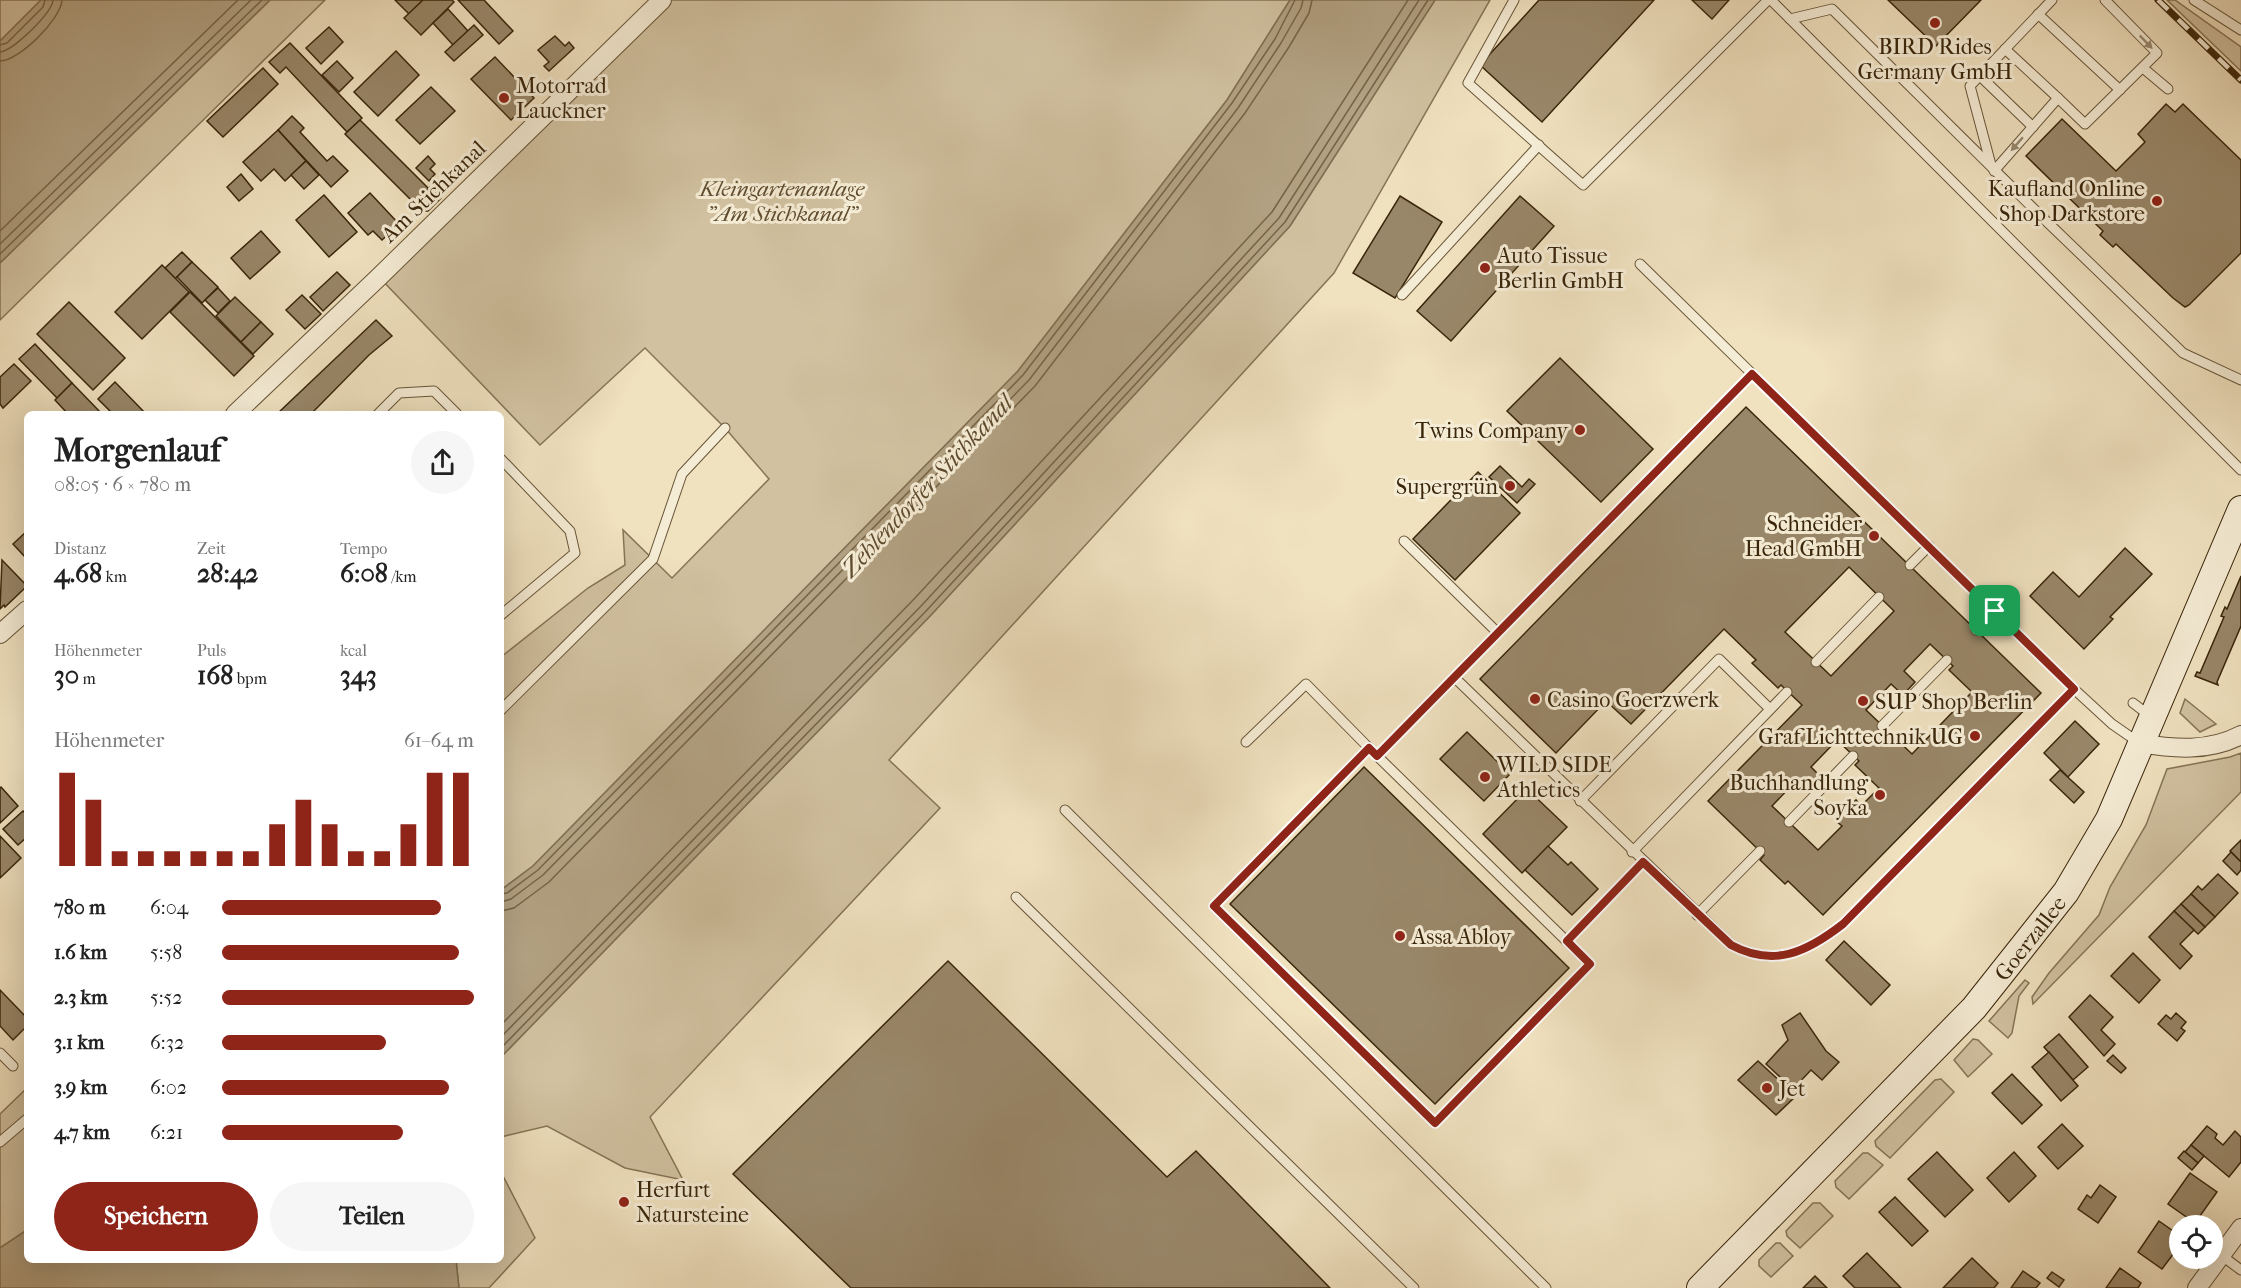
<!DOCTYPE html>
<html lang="de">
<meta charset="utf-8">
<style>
:root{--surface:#fff;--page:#f6f6f6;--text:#222;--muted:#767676;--accent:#8f2418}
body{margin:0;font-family:"IM FELL French Canon",serif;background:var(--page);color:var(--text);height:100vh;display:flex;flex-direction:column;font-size:22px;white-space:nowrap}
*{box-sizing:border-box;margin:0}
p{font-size:20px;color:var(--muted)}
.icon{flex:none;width:33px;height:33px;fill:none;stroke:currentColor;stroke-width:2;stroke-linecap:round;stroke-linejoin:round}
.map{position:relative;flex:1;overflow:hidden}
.panel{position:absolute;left:24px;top:411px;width:480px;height:852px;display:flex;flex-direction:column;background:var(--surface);border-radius:9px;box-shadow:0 6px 24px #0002}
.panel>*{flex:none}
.buttons{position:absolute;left:2169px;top:1215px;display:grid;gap:12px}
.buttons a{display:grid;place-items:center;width:54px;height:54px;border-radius:50%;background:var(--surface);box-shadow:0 6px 24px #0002;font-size:30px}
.pin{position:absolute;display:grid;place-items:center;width:51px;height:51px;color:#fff;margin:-26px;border-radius:12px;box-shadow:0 3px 9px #0006}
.round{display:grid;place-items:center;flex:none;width:63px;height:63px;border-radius:32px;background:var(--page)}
.head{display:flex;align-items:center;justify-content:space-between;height:102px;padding:0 30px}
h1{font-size:33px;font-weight:800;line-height:45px}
.metrics{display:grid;grid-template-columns:repeat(3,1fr);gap:9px;height:102px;padding:6px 30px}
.metrics div{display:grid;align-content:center}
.metrics b{font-size:26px;font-weight:800}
.metrics small{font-size:16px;font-weight:400}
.metrics p{font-size:16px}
.chart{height:168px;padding:12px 30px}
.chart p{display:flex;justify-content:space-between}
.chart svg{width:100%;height:108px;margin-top:6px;stroke:var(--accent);stroke-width:6}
.cta{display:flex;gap:12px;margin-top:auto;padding:12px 30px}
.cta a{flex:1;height:69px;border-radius:36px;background:var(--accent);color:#fff;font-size:24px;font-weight:800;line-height:69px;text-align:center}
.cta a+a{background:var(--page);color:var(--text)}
ul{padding:0 30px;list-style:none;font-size:20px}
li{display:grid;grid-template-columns:96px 72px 1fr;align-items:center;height:45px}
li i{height:15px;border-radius:8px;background:var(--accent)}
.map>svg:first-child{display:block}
.green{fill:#d1c1a0;stroke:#867456;stroke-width:1.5}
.water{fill:#b2a182;stroke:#827052;stroke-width:1.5}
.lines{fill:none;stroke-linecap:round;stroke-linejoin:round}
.shore{stroke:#766446;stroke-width:1.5}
.building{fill:#998769;stroke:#3a260b;stroke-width:1.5;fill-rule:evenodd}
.lane-casing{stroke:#685538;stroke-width:11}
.street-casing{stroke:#685538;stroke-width:20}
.secondary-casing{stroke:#3a260b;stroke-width:28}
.lane{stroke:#f5ecd5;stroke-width:9}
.street{stroke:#f5ecd5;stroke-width:18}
.secondary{stroke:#f5ecd5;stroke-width:26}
.rail-casing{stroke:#3a260b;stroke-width:7}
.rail{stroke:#f5ecd5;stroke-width:4.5;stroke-dasharray:14;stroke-linecap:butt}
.oneway{fill:#988970}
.route-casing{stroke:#fff;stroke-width:12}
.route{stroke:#8f2418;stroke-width:8}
.poi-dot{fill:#8f2418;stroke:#f5ecd5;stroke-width:2}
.labels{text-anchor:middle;stroke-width:6;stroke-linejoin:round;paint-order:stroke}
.poi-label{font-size:22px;fill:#3a260b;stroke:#f5ecd5;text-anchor:start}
.park-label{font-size:22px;font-style:italic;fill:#604d30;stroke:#f5ecd5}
.street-label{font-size:22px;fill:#3a260b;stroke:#f5ecd5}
.water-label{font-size:24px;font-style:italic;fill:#5e4b2f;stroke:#f5ecd5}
</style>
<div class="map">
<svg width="2241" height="1288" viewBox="0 0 2241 1288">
<rect width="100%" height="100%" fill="#f0e1bf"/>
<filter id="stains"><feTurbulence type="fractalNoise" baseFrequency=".00333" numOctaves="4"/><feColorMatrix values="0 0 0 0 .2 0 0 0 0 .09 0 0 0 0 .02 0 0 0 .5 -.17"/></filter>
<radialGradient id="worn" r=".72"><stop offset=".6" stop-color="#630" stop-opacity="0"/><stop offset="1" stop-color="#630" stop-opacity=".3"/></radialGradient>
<g class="green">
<path d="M0 0H41L0 41Z"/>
<path d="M270 0H325L0 320V263Z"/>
<path d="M668 0H1290L1227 100 1018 371 533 866 501 890V657L588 588 625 565 623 530 672 578 769 479 725 428 645 348 540 445 379 277Z"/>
<path d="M1435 0H1490L1334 273 889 760 940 808 650 1117 683 1180 625 1168 547 1126 501 1137V1057L932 614 1290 226Z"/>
<path d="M2167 0H2175L2241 47V71Z"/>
<path d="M2185 699 2216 724 2200 732 2180 713Z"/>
<path d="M2241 753V792L2033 1004 2032 997 2049 973 2099 915 2110 887 2146 825 2167 769 2230 757Z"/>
<path d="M2025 980 2029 983 2019 996 2012 1033 2008 1038 1989 1021Z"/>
<path d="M1973 1039 1978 1040 1992 1054 1968 1077 1954 1060Z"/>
<path d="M1941 1079 1954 1092 1890 1158 1876 1146 1875 1141 1935 1080Z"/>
<path d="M27 1088V1230L0 1248V1114Z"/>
<path d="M1863 1153H1868L1883 1165 1849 1199 1836 1187 1835 1181Z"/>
<path d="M501 1172 535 1238 489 1288H459L456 1260H501Z"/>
<path d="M1813 1203H1820L1833 1216 1800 1248 1787 1236 1786 1231Z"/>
<path d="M1776 1243H1780L1793 1256 1771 1277 1759 1266V1260Z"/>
</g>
<g class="water">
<path d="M41 0H270L0 263V41Z"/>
<path d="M1290 0H1435L1290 226 932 614 501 1057V890L533 866 1018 371 1227 100Z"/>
<path d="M27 1230V1260H456L459 1288H0V1248Z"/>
</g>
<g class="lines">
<g class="shore">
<path d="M0 45 7 43 43 7 45 0"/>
<path d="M0 52C13 51 52 13 53 0"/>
<path d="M0 61C19 61 61 19 62 0"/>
<path d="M0 231 238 0"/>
<path d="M0 244 251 0"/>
<path d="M0 254 262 0"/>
<path d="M501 894 507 893 538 870 1023 375 1232 103 1275 39 1295 0"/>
<path d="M501 902 511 899 543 875 1029 380 1238 108 1281 43 1301 8 1303 0"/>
<path d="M501 911 514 908 549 882 1035 386 1245 113 1289 47 1309 13 1312 0"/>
<path d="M501 1025 915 598 1272 212 1408 0"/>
<path d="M501 1037 922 605 1279 218 1419 0"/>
<path d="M501 1048 927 610 1285 222 1428 0"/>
</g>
</g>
<g class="building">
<path d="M395 0H423L409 14Z"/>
<path d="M423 0H452L454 2 421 35 404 18Z"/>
<path d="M458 0H484L513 31 499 44Z"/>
<path d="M1539 0H1654L1542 122 1480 65Z"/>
<path d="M1692 0H1729L1712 19Z"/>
<path d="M1888 0H1981L1936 46Z"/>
<path d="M448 9 468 31 453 45 433 23Z"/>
<path d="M474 25 483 35 454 61 445 52Z"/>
<path d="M329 27 343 42 321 64 306 48Z"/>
<path d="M555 36 565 46 569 42 574 48 549 71 544 66 549 62 538 50Z"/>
<path d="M290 43 362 118 347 132 286 67 280 73 269 62Z"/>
<path d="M396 51 419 75 378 116 354 92Z"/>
<path d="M495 57 534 98 511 120 471 79Z"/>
<path d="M337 61 353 78 339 92 322 75Z"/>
<path d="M263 68 278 84 223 137 207 121Z"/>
<path d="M431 87 455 111 420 144 396 120Z"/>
<path d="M2166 104 2175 112 2183 104 2241 160V253L2189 305 2185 307 2173 298 2116 244 2113 247 2100 235 2103 231 2026 156 2062 119 2116 171 2145 142 2138 134Z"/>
<path d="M292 116 304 128 300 132 327 161 333 156 348 171 331 187 278 130Z"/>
<path d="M360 120 429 189 414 203 345 134Z"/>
<path d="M278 130 306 161 285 181 274 169 261 181 243 162Z"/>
<path d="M428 156 435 164 430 169 435 174 429 181 416 168Z"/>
<path d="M306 161 319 175 304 189 291 175Z"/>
<path d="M241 174 253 189 239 201 227 187Z"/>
<path d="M430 187 441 198 428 211H422L414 203Z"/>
<path d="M370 193 399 224 382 240 373 231 368 235 348 213Z"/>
<path d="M324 195 357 232 329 257 296 220Z"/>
<path d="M1400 196 1442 222 1395 298 1353 273Z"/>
<path d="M1520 196 1554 226 1451 341 1417 311Z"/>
<path d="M261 231 280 252 250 279 231 258Z"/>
<path d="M182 252 192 262 175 279 165 268Z"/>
<path d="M192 262 218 287 202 303 177 277Z"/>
<path d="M162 265 189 292 142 339 115 312Z"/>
<path d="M337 272 350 285 323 311 310 297Z"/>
<path d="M218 288 230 301 218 313 205 300Z"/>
<path d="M190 292 254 356 234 376 170 312Z"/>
<path d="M302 295 321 314 305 329 286 310Z"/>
<path d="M235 297 261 322 241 342 216 316Z"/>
<path d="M69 302 125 358 93 390 37 334Z"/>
<path d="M376 320 392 336 369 355 311 414H277Z"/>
<path d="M261 322 273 334 253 354 241 342Z"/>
<path d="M35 344 72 383 57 398 19 359Z"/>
<path d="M1560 358 1653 449 1601 502 1507 411Z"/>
<path d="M14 364 31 381 3 408 0 404V377Z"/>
<path d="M115 382 146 414H113L98 399Z"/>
<path d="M72 383 102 414H68L55 400Z"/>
<path d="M1746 407 2041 693 1823 915 1788 881 1785 884 1760 860 1764 855 1708 801 1802 705 1781 685 1778 688 1752 663 1756 660 1724 629 1631 724 1606 701 1556 753 1480 679ZM1849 567 1894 611 1831 676 1785 632ZM1930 644 1953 666 1949 670 1972 692 1912 754 1866 710 1891 684 1903 695 1915 682 1904 671ZM1837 740 1859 761 1855 765 1879 788 1861 806 1856 800 1836 821 1842 826 1818 850 1772 806 1798 779 1809 790 1821 777 1811 767Z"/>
<path d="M1500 466 1522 487 1529 479 1535 484 1517 503 1489 477Z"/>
<path d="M1478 472 1520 513 1455 580 1413 539Z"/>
<path d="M27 531V559L13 544Z"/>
<path d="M2125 548 2152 574 2110 617 2113 619 2084 649 2030 596 2053 572 2079 597Z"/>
<path d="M2 560 27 586 5 607 4 605 0 609Z"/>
<path d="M2241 576V626L2217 682 2218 685 2195 676 2197 672 2200 673 2224 617 2221 616 2225 607 2227 609Z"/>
<path d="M2075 721 2099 744 2068 777 2044 753Z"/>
<path d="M1467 732 1510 774 1484 801 1440 759Z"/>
<path d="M1364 767 1569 968 1435 1104 1230 904Z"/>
<path d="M2060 770 2084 792 2074 803 2050 780Z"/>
<path d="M1 787 18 806 0 823V788Z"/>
<path d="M1527 789 1567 827 1522 873 1483 834Z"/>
<path d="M23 811 27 815V837L18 845 3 829Z"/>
<path d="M0 836 21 858 0 878Z"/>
<path d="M2241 840V862L2230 851Z"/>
<path d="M1548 846 1568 865 1571 862 1598 889 1572 915 1525 870Z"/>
<path d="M2231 852 2241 862V870L2237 875 2223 861Z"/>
<path d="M2218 874 2238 893 2215 917 2191 894 2198 886 2202 890Z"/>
<path d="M2191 894 2215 917 2205 927 2181 904Z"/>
<path d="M2181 904 2205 927 2198 934 2174 911Z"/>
<path d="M2174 911 2194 930 2180 944 2192 956 2180 969 2149 937Z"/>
<path d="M1844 941 1890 985 1871 1005 1826 960Z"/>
<path d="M2133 953 2160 980 2139 1003 2111 976Z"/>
<path d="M948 961 1167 1177 1196 1151 1330 1288H851L733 1174Z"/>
<path d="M0 990 27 1018V1026L13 1040 0 1026Z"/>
<path d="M2090 995 2113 1017 2101 1030 2115 1044 2104 1056 2069 1017Z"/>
<path d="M1800 1013 1826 1051 1839 1062 1822 1080 1811 1070 1793 1089 1766 1064 1788 1040 1782 1025Z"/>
<path d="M2176 1013 2186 1022 2181 1028 2185 1031 2177 1041 2158 1024 2166 1015 2171 1019Z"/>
<path d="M2059 1034 2088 1067 2073 1080 2044 1047Z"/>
<path d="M2049 1052 2078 1086 2061 1101 2032 1067Z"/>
<path d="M2113 1055 2126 1068 2121 1073 2107 1061Z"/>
<path d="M1758 1061 1796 1096 1776 1115 1738 1080Z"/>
<path d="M2012 1074 2042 1105 2022 1124 1992 1093Z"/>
<path d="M2062 1124 2083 1146 2058 1169 2038 1147Z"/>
<path d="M2207 1126 2217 1134 2215 1138 2223 1145 2235 1131 2241 1137V1162L2229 1177 2191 1145Z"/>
<path d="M2191 1145 2204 1156 2198 1163 2185 1152Z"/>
<path d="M2184 1151 2198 1163 2192 1170 2178 1158Z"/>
<path d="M1937 1152 1973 1190 1945 1217 1908 1179Z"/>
<path d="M2014 1152 2036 1176 2009 1202 1987 1178Z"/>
<path d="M2190 1173 2217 1192 2195 1223 2168 1204Z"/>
<path d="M2100 1185 2116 1197 2098 1223 2078 1209 2087 1195 2091 1198Z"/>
<path d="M1895 1197 1928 1231 1912 1246 1879 1212Z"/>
<path d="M2159 1221 2180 1236V1245L2162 1269 2138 1252Z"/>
<path d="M1867 1253 1901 1288H1855L1843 1276Z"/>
<path d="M1972 1258 1998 1283 1994 1288H1943Z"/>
<path d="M2120 1268 2141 1283 2138 1288H2106Z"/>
<path d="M2023 1271 2040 1283 2036 1288H2011Z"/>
<path d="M2052 1272 2064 1280 2059 1287 2047 1278Z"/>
<path d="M1815 1276 1827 1288H1803Z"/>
</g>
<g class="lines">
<defs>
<g id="lane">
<path d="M1514 0 1468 83 1583 185 1768 0"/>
<path d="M1771 0 2241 470"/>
<path d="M2194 0 2241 30"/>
<path d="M2038 14 2120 90"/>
<path d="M1790 19 1832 9 2042 217 2183 353 2241 380"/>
<path d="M2005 49 2058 98"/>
<path d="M2143 68 2168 89"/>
<path d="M1980 76 2033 127"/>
<path d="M1991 165 1970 86 2052 0"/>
<path d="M1994 171 2058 98 2085 124 2157 53 2105 0"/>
<path d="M1640 264 2074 689 2112 724 2138 742"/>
<path d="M1402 295 1539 145"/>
<path d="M378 414 399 393 434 391 457 414"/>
<path d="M501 459 570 531 575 553 501 615"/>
<path d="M1404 541 1498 633"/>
<path d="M1910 565 1929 546"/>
<path d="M1976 630 1995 611"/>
<path d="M1816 662 1879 597"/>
<path d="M1454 677 1731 945C1774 968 1807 952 1843 924L2074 689"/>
<path d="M2133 703 2150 716"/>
<path d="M501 710 653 559 682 474 725 428"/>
<path d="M1882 726 1947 660"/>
<path d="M1246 742 1306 684 1369 748"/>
<path d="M1369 748 1590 964 1435 1123 1214 906Z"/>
<path d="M1377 756 1752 374"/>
<path d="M1580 801 1719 659 1770 709"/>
<path d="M1065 810 1546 1288"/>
<path d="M1789 822 1853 756"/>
<path d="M1632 852 1787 692"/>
<path d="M1016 897 1414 1288"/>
<path d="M1697 915 1760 851"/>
<path d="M1567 941 1643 862"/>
<path d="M0 1053 13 1066"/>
<path d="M0 1142 27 1119"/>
<path d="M2221 1255 2241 1270"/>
</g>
<g id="street">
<path d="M235 414 379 277 662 0"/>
<path d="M0 634 27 610"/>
<path d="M2139 743C2174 749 2209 752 2241 735"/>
<path d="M2197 1288 2241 1228"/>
</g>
<path id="secondary" d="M1700 1288 1974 1008 2066 892 2109 819 2241 509"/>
</defs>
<use href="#lane" class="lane-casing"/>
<use href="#street" class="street-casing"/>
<use href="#secondary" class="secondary-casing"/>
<use href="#lane" class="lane"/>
<use href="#street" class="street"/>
<use href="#secondary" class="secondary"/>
<defs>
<path id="rail" d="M2158 0 2241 80"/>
</defs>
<use href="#rail" class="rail-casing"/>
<use href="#rail" class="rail"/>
</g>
<defs><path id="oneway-solid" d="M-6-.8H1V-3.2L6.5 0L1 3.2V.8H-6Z" transform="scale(1.5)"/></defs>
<g class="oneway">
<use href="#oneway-solid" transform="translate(2146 42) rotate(46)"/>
<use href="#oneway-solid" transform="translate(2017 144) rotate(131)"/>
</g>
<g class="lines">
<defs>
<path id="route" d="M1752 374 2074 689 1843 924C1807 952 1774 968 1731 945L1643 862 1567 941 1590 964 1435 1123 1214 906 1369 748 1377 756Z"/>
</defs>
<use href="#route" class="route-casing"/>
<use href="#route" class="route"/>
</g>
<g class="poi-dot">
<circle cx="1935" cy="23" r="6"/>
<circle cx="504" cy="98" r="6"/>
<circle cx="2157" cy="201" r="6"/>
<circle cx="1485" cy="268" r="6"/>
<circle cx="1580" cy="430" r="6"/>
<circle cx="1510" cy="486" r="6"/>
<circle cx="1874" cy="536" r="6"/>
<circle cx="1535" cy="699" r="6"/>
<circle cx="1863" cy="701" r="6"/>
<circle cx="1975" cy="736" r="6"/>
<circle cx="1485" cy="777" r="6"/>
<circle cx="1880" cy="795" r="6"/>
<circle cx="1400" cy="936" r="6"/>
<circle cx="1767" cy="1088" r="6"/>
<circle cx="624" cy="1202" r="6"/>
</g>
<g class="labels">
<g class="poi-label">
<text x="1935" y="54" text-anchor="middle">BIRD Rides<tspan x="1935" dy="25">Germany GmbH</tspan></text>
<text x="516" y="93">Motorrad<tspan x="516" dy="25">Lauckner</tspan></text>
<text x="2145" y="196" text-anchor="end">Kaufland Online<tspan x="2145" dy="25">Shop Darkstore</tspan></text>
<text x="1497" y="263">Auto Tissue<tspan x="1497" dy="25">Berlin GmbH</tspan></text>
<text x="1568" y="438" text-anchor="end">Twins Company</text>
<text x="1498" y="494" text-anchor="end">Supergrün</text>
<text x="1862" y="531" text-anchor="end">Schneider<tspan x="1862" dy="25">Head GmbH</tspan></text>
<text x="1547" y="707">Casino Goerzwerk</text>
<text x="1875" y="709">SUP Shop Berlin</text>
<text x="1963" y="744" text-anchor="end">Graf Lichttechnik UG</text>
<text x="1497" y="772">WILD SIDE<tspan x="1497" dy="25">Athletics</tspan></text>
<text x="1868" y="790" text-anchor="end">Buchhandlung<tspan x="1868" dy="25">Soyka</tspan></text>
<text x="1412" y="944">Assa Abloy</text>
<text x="1779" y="1096">Jet</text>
<text x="636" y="1197">Herfurt<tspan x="636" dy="25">Natursteine</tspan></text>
</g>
<g class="park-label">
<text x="782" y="196">Kleingartenanlage<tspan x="782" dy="25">"Am Stichkanal"</tspan></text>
</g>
<g class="street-label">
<text transform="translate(433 191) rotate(-44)" y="8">Am Stichkanal</text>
<text transform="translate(2030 938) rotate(-52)" y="8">Goerzallee</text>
</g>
<g class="water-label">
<text transform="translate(927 486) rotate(-47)" y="8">Zehlendorfer Stichkanal</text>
</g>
</g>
<rect width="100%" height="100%" filter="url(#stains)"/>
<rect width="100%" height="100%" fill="url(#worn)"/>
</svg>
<div class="buttons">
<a><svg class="icon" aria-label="locate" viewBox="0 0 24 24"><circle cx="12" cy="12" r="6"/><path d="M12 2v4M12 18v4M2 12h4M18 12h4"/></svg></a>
</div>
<div class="pin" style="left:1995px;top:611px;background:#1e9e55"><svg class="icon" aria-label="arrive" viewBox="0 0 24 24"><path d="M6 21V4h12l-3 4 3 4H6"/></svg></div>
<section class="panel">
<div class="head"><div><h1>Morgenlauf</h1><p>08:05 · 6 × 780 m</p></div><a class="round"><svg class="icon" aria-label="share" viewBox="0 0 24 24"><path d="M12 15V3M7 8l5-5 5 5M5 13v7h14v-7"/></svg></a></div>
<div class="metrics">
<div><p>Distanz</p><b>4.68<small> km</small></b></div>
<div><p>Zeit</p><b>28:42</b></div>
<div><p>Tempo</p><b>6:08<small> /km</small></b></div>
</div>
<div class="metrics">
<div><p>Höhenmeter</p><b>30<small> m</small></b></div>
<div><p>Puls</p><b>168<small> bpm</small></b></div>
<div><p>kcal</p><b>343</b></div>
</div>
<div class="chart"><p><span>Höhenmeter</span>61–64 m</p>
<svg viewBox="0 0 160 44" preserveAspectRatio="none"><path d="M5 44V6M15 44V17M25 44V38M35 44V38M45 44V38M55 44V38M65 44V38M75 44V38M85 44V27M95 44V17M105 44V27M115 44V38M125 44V38M135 44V27M145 44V6M155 44V6"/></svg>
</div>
<ul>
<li><b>780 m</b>6:04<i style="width:87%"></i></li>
<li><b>1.6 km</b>5:58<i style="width:94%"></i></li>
<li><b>2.3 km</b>5:52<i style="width:100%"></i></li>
<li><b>3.1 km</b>6:32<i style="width:65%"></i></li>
<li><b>3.9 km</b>6:02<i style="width:90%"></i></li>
<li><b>4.7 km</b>6:21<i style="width:72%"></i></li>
</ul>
<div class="cta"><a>Speichern</a><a>Teilen</a></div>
</section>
</div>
